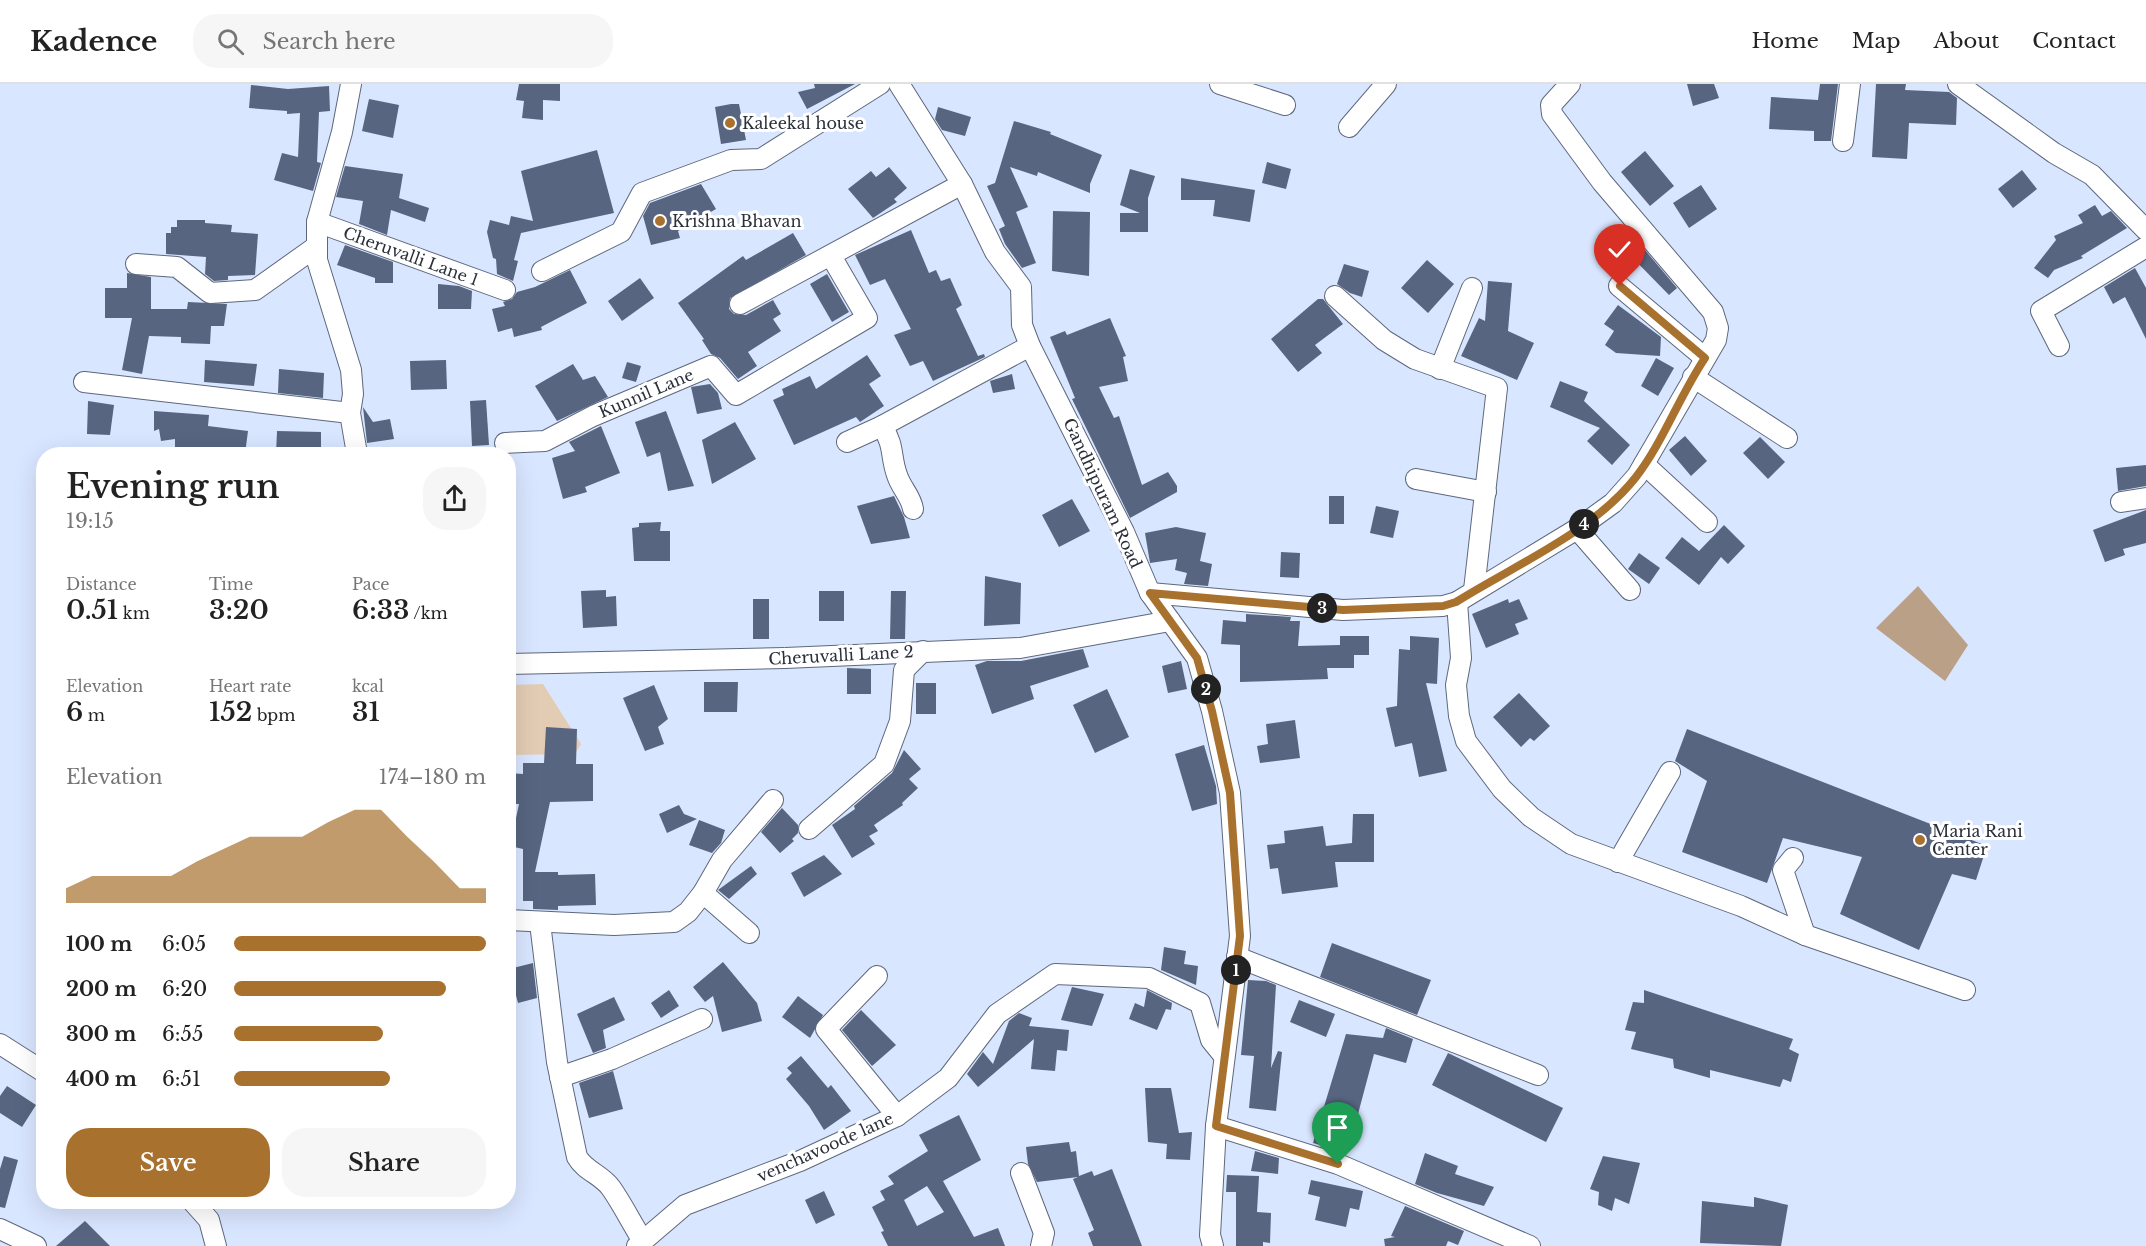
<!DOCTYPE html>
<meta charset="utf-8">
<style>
:root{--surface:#fff;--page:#f6f6f6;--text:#222;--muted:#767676;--line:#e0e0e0;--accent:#a9712e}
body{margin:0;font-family:"Libre Baskerville",serif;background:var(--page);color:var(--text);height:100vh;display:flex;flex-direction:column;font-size:22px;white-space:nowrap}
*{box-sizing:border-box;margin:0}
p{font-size:20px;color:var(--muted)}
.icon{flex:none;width:33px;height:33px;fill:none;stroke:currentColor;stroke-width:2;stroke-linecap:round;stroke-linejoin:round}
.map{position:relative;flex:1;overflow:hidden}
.drawer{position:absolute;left:36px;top:363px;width:480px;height:762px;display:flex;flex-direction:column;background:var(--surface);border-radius:24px;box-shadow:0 6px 24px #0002}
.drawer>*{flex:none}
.pin{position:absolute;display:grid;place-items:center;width:51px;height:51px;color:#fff;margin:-62px -26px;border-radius:50% 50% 50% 0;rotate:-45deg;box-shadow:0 0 6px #0007}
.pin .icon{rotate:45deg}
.km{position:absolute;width:30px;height:30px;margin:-15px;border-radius:50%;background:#222;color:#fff;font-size:16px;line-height:30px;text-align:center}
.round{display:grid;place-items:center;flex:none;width:63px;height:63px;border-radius:24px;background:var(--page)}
.summary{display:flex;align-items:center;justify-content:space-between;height:102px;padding:0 30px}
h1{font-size:33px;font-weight:600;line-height:45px}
.metrics{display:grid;grid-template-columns:repeat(3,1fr);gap:9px;height:102px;padding:6px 30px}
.metrics div{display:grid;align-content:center}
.metrics b{font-size:26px;font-weight:600}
.metrics small{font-size:16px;font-weight:400}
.metrics p{font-size:16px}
.chart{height:168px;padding:12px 30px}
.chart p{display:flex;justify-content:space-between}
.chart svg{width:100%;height:108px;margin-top:6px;fill:var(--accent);opacity:.7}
.cta{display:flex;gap:12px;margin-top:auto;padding:12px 30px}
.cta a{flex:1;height:69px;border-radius:24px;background:var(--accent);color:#fff;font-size:24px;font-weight:600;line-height:69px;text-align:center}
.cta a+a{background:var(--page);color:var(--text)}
ul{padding:0 30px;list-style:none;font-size:20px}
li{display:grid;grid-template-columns:96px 72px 1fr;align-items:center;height:45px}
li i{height:15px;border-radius:8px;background:var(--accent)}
header{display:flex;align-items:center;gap:36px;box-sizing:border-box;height:84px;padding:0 30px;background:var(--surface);border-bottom:2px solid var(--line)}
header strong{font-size:28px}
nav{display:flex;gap:33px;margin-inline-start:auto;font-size:21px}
.search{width:420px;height:54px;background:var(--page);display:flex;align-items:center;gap:15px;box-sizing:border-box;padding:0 21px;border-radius:24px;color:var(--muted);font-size:22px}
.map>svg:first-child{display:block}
.green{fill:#e3ccb4}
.water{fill:#b9a086}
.building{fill:#576580;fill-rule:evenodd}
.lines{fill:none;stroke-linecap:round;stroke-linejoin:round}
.minor-casing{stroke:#5d687d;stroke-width:22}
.minor{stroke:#fff;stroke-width:20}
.route-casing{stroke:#fff;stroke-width:12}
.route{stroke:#a9712e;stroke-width:8}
.poi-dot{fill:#a9712e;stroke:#fff;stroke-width:2}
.labels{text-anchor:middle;stroke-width:6;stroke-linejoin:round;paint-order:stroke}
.poi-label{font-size:16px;fill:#2b303a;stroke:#fff;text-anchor:start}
.street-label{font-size:16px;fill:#2b303a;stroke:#fff}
</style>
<header>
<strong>Kadence</strong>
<div class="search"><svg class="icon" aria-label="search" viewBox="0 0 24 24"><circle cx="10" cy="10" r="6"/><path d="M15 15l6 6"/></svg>Search here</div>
<nav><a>Home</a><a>Map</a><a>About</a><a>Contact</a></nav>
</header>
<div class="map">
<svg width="2146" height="1162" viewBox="0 0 2146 1162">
<rect width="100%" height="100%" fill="#d9e6ff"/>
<path class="green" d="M543 600 581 660 575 670 509 671 508 601Z"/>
<path class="water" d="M1918 502 1968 561 1945 597 1876 544Z"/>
<g class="building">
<path d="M519 0H560V17L543 16V36L522 34 524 17 516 16Z"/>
<path d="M814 0H855L807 25 798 8 815 4Z"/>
<path d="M1687 0H1714L1719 14 1693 22Z"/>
<path d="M1820 0H1838L1831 57H1814V47L1769 45 1771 13 1818 16Z"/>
<path d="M1876 0H1906L1905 6 1949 8 1957 14 1956 41 1909 39 1907 75 1872 73Z"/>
<path d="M251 1 288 5 329 2 330 27 319 28 317 78 321 79 313 107 274 96 282 69 298 73 300 29 287 30V27L249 24Z"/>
<path d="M369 15 399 21 393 54 362 47Z"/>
<path d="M731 20H739L746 56 721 60 715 23Z"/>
<path d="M938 23 971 33 965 52 942 46 935 35Z"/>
<path d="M1014 37 1051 48 1050 50 1102 71 1090 100V109L1038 88 1037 92 1010 83 1028 123 1016 128 1036 179 1022 184 1005 160 999 145 1005 142 987 102 995 99Z"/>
<path d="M597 66 614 129 521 149 514 176 518 177 513 197 497 190 496 175 493 174 487 148 490 136 509 141 511 132 533 137 521 87Z"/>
<path d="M1645 67 1674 102 1650 122 1621 88Z"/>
<path d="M1267 78 1291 85 1286 105 1262 99Z"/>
<path d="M345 82 403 90 399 114 429 124 425 138 391 126 387 151 359 140 363 117 336 113Z"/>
<path d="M889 83 907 104 894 115 897 118 873 134 848 105 871 87 876 93Z"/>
<path d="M1130 85 1155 92 1148 114V148H1120V129H1140L1120 121Z"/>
<path d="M2022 86 2037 105 2013 124 1998 105Z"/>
<path d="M1181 94 1255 106 1250 138 1213 132 1215 116H1181Z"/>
<path d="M701 100 716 125 678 147 680 154 651 161 643 132 650 119Z"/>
<path d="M1701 101 1717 125 1689 144 1673 119Z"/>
<path d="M2095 121 2102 132 2111 127 2127 144 2081 172 2083 174 2054 186 2048 194 2034 184 2056 156 2054 152 2083 139 2078 131Z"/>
<path d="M1053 127 1090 128 1089 192 1052 187Z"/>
<path d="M177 136H205V139L232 141 231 148 258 150 255 191 228 192V196L214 197 205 190 206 173 166 170V149H171V143H177Z"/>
<path d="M911 146 929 189 936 186 941 197 950 194 962 221 956 225 978 272 984 270 985 273 933 297 923 277 910 282 894 251 911 245 885 195 870 201 855 171Z"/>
<path d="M793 149 806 171 730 214 729 225 734 230 746 231 773 216 781 230 773 235 781 247 748 268 757 282 738 295 720 274 711 270 702 256 704 255 678 219 743 172 746 176Z"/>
<path d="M1634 153 1677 204 1669 211 1623 164Z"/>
<path d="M345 161 393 178V199H375V194L337 181Z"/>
<path d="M1427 176 1454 200 1428 229 1401 204Z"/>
<path d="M1344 180 1369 187 1362 213 1350 209 1337 200Z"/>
<path d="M2135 184 2146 204V255L2125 213 2113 220 2104 203Z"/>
<path d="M570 186 587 219 541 243 542 246 514 253 512 244 498 248 492 225 505 222 503 218 512 215 517 208 535 203Z"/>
<path d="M127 189 151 193V225H187L188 218 227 220 224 242H211L210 260 181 259V253L149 252 142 290 122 286 132 234H105V204H127Z"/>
<path d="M827 190 849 228 832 238 810 200Z"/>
<path d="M640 194 654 214 622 237 608 217Z"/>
<path d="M1488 197 1512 199 1508 247 1534 259 1517 296 1461 272 1479 234 1485 237Z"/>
<path d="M438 200 459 202 472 207 471 225H438Z"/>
<path d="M1318 215H1323L1343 240 1315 261 1322 269 1298 288 1271 255Z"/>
<path d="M1618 221 1661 253 1660 272 1616 269 1605 261 1614 247 1604 240Z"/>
<path d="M1110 234 1126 272 1123 273 1128 297 1099 303 1114 334 1119 332 1142 401 1168 388 1177 402V408L1130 434 1072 315 1075 314 1050 253 1065 247 1067 251Z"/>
<path d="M867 271 881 292 869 300 884 322 860 338 856 333 794 361 773 316 784 311 782 305 810 292 816 305Z"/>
<path d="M1656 274 1674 284 1658 312 1641 302Z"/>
<path d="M205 276 257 280 254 302 204 298Z"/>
<path d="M446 276 447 305 411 306 410 277Z"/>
<path d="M627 278 641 282 636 298 622 294Z"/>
<path d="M573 280 583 296 595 292 608 313 557 337 535 302Z"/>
<path d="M279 285 324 289 323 314 278 309Z"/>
<path d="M1012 290 1015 305 993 309 990 297Z"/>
<path d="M1560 297 1588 308 1584 317 1630 361 1612 381 1587 357 1600 344 1550 323Z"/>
<path d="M710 300 718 309 722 325 697 330 691 303Z"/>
<path d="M486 316 489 361 472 362 470 317Z"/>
<path d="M88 317 114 321 110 351 87 350Z"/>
<path d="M363 323 373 338 390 335 394 355 367 359Z"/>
<path d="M154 327 209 331 208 342 248 347 245 370H207V365H175V355L161 357 159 345 154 347Z"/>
<path d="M666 327 694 402 668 407 660 368 647 373 635 338Z"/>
<path d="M735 338 756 375 712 400 702 356Z"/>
<path d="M601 342 620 389 585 403 587 408 563 415 552 374 575 367 569 358Z"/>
<path d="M277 347 321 348V370H276Z"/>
<path d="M1685 352 1707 377 1691 392 1669 366Z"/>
<path d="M1760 353 1785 378 1768 395 1743 369Z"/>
<path d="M2146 381V402L2118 407 2116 384Z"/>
<path d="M894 412 904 433 910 454 871 460 857 422Z"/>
<rect x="1329" y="412" width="15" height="28"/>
<path d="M1072 415 1090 447 1059 463 1042 431Z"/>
<path d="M1376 422 1399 427 1393 454 1370 449Z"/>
<path d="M2146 426V459L2123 465 2125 471 2105 478 2093 446Z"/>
<path d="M661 438 660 447H670V477H634L632 444 639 443V439Z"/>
<path d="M1724 441 1745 462 1728 480 1721 473 1699 501 1665 474 1682 453 1699 467Z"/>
<path d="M1176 443 1206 449 1200 477 1212 480 1208 502 1184 500 1187 489 1175 486 1177 475 1150 479 1145 449Z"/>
<path d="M1281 468 1300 469 1299 494 1280 493Z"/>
<path d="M1639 469 1660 484 1649 500 1628 485Z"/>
<path d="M985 492 1021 499 1020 540 984 542Z"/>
<path d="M606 506V513L616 512 617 542 583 544 581 507Z"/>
<rect x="819" y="507" width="25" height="30"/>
<path d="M891 507H906L905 555H890Z"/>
<rect x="753" y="515" width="16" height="40"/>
<path d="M1508 515 1509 519 1519 515 1528 535 1515 540 1519 550 1486 564 1472 530Z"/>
<path d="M1246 530 1291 533 1290 537H1300L1298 562 1340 561V552H1369V571H1354V584H1327L1328 595 1240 598V561L1221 560 1223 536 1246 538Z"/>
<path d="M1410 552 1439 554 1437 600 1426 599 1447 687 1419 693 1412 659 1395 663 1386 624 1397 622 1399 565 1410 566Z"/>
<path d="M1083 565 1089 583 1030 602 1034 615 992 630 975 581 987 577H1021Z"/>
<path d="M1181 577 1187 605 1168 609 1162 582Z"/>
<path d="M847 584 871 585V610H847Z"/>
<path d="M704 598H738L737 628H704Z"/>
<rect x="916" y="599" width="20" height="31"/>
<path d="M654 601 668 635 658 643 664 660 645 667 623 614Z"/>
<path d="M1107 605 1129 653 1095 669 1073 621Z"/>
<path d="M1519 609 1550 642 1534 657 1530 654 1521 663 1493 633Z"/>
<path d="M1295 636 1300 674 1260 679 1257 662 1268 660 1266 640Z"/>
<path d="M546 643 577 645 576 680H593V717L550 718 535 788H558V791L595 790 596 821 558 822V826L533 825V817H523V765L510 762 519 720H508V689L523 690V679H544Z"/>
<path d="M1687 645 1987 762 1976 796 1952 790 1919 866 1840 830 1862 773 1783 754 1767 799 1682 768 1707 697 1675 677Z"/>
<path d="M1204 661 1216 702 1217 720 1192 727 1175 670Z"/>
<path d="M904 666 921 685 909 695 918 704 902 719 903 721 874 741 878 747 869 752 875 760 852 774 832 741 855 725 854 722 892 689Z"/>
<path d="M679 721 684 730 697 735 667 749 659 730Z"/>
<path d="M782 724 798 741V749L792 755 794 757 780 769 761 748Z"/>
<path d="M1353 730H1374V778H1335L1338 803 1282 810 1278 784 1270 785 1267 761 1285 759 1284 747 1323 742 1326 762 1352 759Z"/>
<path d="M699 736 725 746 721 759 712 769 689 761Z"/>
<path d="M824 771 842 790 804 813 791 789Z"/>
<path d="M751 782 757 790 729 815 718 806Z"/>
<path d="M1332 859 1431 896 1417 931 1320 893Z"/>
<path d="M1164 863 1186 867 1184 880 1198 882 1196 901 1161 886Z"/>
<path d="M723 878 757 919 762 937 722 948 713 912 705 918 693 903Z"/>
<path d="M533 879 537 914 518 919 509 885Z"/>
<path d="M1248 896 1266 897 1276 901 1271 984 1278 967 1282 968 1276 1027 1249 1024 1254 972 1241 971Z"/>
<path d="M1072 903 1104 910 1092 942 1061 936Z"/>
<path d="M669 906 679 922 661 934 651 919Z"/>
<path d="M1147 906 1172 919 1171 926 1166 925 1157 946 1129 935 1135 919 1144 923Z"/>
<path d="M1644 906 1793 955 1789 965 1799 970 1791 998 1783 995 1780 1003 1710 986V994L1674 984 1673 975 1631 965 1636 948 1625 946 1633 918 1644 919Z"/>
<path d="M798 912 823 931 810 954 782 933Z"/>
<path d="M614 913 625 936 603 946 606 964 593 969 577 930Z"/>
<path d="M1299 916 1335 930 1326 953 1290 938Z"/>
<path d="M861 926 896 961 872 982 842 946Z"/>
<path d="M1019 929 1032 934 1029 942 1069 946 1067 967 1057 966 1055 987 1031 985 1034 955 978 1003 967 990 983 968 993 980 1009 937Z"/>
<path d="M1386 944 1413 955 1406 979 1374 970 1350 1060 1344 1058 1341 1067 1313 1059 1346 950 1383 954Z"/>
<path d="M1448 969 1563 1024 1546 1058 1432 1001Z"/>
<path d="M801 972 828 1004 831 1001 851 1027 824 1046 809 1022 786 995 792 989 787 984Z"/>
<path d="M613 987 623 1025 589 1034 579 999Z"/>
<path d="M7 1002 36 1021 22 1043 0 1029V1012Z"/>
<path d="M1145 1004H1171L1179 1049 1192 1048 1190 1076 1166 1075 1167 1060 1148 1058Z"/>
<path d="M959 1031 981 1076 943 1097 974 1153 998 1144 1005 1162H888L881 1148 884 1147 872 1123 885 1116 880 1107 894 1100 888 1092 928 1067 919 1051ZM927 1102 944 1128 917 1142 904 1116Z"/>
<path d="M1069 1058 1071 1068 1076 1067 1079 1092 1092 1087 1094 1092 1112 1085 1142 1162H1093L1088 1149 1094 1146 1073 1095 1078 1093 1037 1098 1028 1080 1026 1063Z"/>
<path d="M1255 1067 1279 1074 1278 1090 1251 1087Z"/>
<path d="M1425 1069 1458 1082 1455 1090 1494 1103 1484 1122 1437 1109 1415 1100Z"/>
<path d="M4 1072 18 1076 5 1124 0 1123V1085Z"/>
<path d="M1603 1072 1640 1079 1629 1120 1615 1114 1612 1127 1598 1121 1599 1108 1590 1105Z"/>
<path d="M1227 1091 1259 1092 1257 1128 1271 1129 1270 1159 1263 1158V1162H1236V1108H1226Z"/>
<path d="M1311 1096 1363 1107 1359 1126 1350 1124 1346 1143 1315 1136 1320 1113 1308 1110Z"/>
<path d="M824 1107 835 1131 816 1140 805 1116Z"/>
<path d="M1754 1113 1788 1121 1781 1162 1700 1159 1702 1117 1754 1123Z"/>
<path d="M1405 1122 1464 1147 1458 1161 1448 1157 1446 1162H1385L1384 1155 1395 1153 1391 1152Z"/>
<path d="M85 1137 110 1162H56Z"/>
</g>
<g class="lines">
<defs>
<g id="minor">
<path d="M351 0 342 48 317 138 505 206"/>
<path d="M899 0 962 100 995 168 1021 203 1022 241 1030 262 1124 448 1150 509 1197 574 1212 627 1230 709 1240 852 1216 1042 1210 1151 1213 1162"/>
<path d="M1220 0 1285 21"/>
<path d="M1958 0 2054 69 2092 91 2146 146"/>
<path d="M1349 43 1386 0"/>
<path d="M1843 57 1850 0"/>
<path d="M317 138V176L351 286 353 310 350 329 357 370"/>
<path d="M136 180 177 183 210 209 255 206 317 162"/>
<path d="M542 187 621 148 642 109 731 76 761 75 880 0"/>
<path d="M1619 202 1705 274"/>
<path d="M1335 212 1384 256 1415 275 1497 304 1474 506"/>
<path d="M740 220 962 100"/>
<path d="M2059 262 2041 227 2146 163"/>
<path d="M1440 285 1472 204"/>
<path d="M1693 293 1787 354"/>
<path d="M84 298 350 329"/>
<path d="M882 342C895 363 890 371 897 391 901 404 911 412 913 425"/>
<path d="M847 358 882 342 1030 262"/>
<path d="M505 359 545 357 593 332 711 282 736 311 867 234 831 172"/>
<path d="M1644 380 1707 438"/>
<path d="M1416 395 1486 408"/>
<path d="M2121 418 2146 414"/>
<path d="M1577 445 1630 506"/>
<path d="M1150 509 1343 526 1443 522 1457 518 1577 445 1613 419 1637 392 1716 256 1718 244 1713 228 1602 98 1552 30 1551 21 1570 0"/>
<path d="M1457 518 1461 574 1456 601 1459 632 1466 657 1502 705 1531 733 1571 760 1741 822 1805 851 1965 906"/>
<path d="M508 580 785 574 1020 564 1170 537"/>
<path d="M809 745 884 680 900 637 904 586 923 567"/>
<path d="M1793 774 1783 786 1805 851"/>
<path d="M1618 778 1670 688"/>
<path d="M703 809 749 849"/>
<path d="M508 836 614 841 674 838 688 828 703 809 722 776 773 716"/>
<path d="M540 839 557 978 577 1073C585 1087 602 1091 611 1104 623 1121 632 1140 643 1157"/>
<path d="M1237 873 1538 991"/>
<path d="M877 892 826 945 897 1032"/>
<path d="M0 960 44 988"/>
<path d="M560 993 612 975 702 935"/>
<path d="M1216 1042 1338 1080 1530 1162"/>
<path d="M1021 1089 1044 1149 1041 1162"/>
<path d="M193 1118 209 1136 216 1162"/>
<path d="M0 1145 36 1162"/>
<path d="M637 1162 685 1121 800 1077 897 1032 948 994 997 930 1055 890 1149 894 1200 919 1211 956 1224 972"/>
</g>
</defs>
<use href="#minor" class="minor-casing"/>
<use href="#minor" class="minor"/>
</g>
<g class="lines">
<defs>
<path id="route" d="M1338 1080 1216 1042 1240 852 1230 709 1212 627 1197 574 1150 509 1343 526 1443 522 1456 518C1515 481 1593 448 1636 393 1662 360 1680 311 1705 274L1620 202"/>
</defs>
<use href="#route" class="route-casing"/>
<use href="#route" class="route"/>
</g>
<g class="poi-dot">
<circle cx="730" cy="39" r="6"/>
<circle cx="660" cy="137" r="6"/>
<circle cx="1920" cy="756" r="6"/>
</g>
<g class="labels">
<g class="poi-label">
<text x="742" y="45">Kaleekal house</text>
<text x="672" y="143">Krishna Bhavan</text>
<text x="1932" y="753">Maria Rani<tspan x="1932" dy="18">Center</tspan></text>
</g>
<g class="street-label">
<text transform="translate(411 172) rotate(20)" y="6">Cheruvalli Lane 1</text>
<text transform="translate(646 309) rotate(-23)" y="6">Kunnil Lane</text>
<text transform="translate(1103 409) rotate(65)" y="6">Gandhipuram Road</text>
<text transform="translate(841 571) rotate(-3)" y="6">Cheruvalli Lane 2</text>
<text transform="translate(825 1063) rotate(-24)" y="6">venchavoode lane</text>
</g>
</g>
</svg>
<div class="pin" style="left:1338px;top:1080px;background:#1e9e55"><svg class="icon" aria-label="arrive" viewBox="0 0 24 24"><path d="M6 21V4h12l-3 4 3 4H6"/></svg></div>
<div class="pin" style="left:1620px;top:202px;background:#d93025"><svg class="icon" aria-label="check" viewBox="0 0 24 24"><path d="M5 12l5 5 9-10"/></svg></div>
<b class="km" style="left:1236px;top:886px">1</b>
<b class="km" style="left:1206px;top:605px">2</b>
<b class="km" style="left:1322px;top:524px">3</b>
<b class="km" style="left:1584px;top:440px">4</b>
<section class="drawer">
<div class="summary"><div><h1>Evening run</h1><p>19:15</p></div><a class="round"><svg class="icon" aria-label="share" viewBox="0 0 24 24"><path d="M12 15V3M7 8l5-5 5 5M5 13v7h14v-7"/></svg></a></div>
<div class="metrics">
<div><p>Distance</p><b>0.51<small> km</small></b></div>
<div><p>Time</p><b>3:20</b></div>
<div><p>Pace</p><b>6:33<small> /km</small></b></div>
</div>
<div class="metrics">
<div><p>Elevation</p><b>6<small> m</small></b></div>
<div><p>Heart rate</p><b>152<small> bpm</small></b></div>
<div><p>kcal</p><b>31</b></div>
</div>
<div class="chart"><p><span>Elevation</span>174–180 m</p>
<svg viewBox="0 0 160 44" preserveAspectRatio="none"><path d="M0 44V38L10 33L20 33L30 33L40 33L50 27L60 22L70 17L80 17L90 17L100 11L110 6L120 6L130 17L140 27L150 38L160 38V44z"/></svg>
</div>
<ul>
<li><b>100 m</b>6:05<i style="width:100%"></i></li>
<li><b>200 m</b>6:20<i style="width:84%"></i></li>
<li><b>300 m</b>6:55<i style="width:59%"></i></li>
<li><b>400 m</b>6:51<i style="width:62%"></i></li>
</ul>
<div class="cta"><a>Save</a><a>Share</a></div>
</section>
</div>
